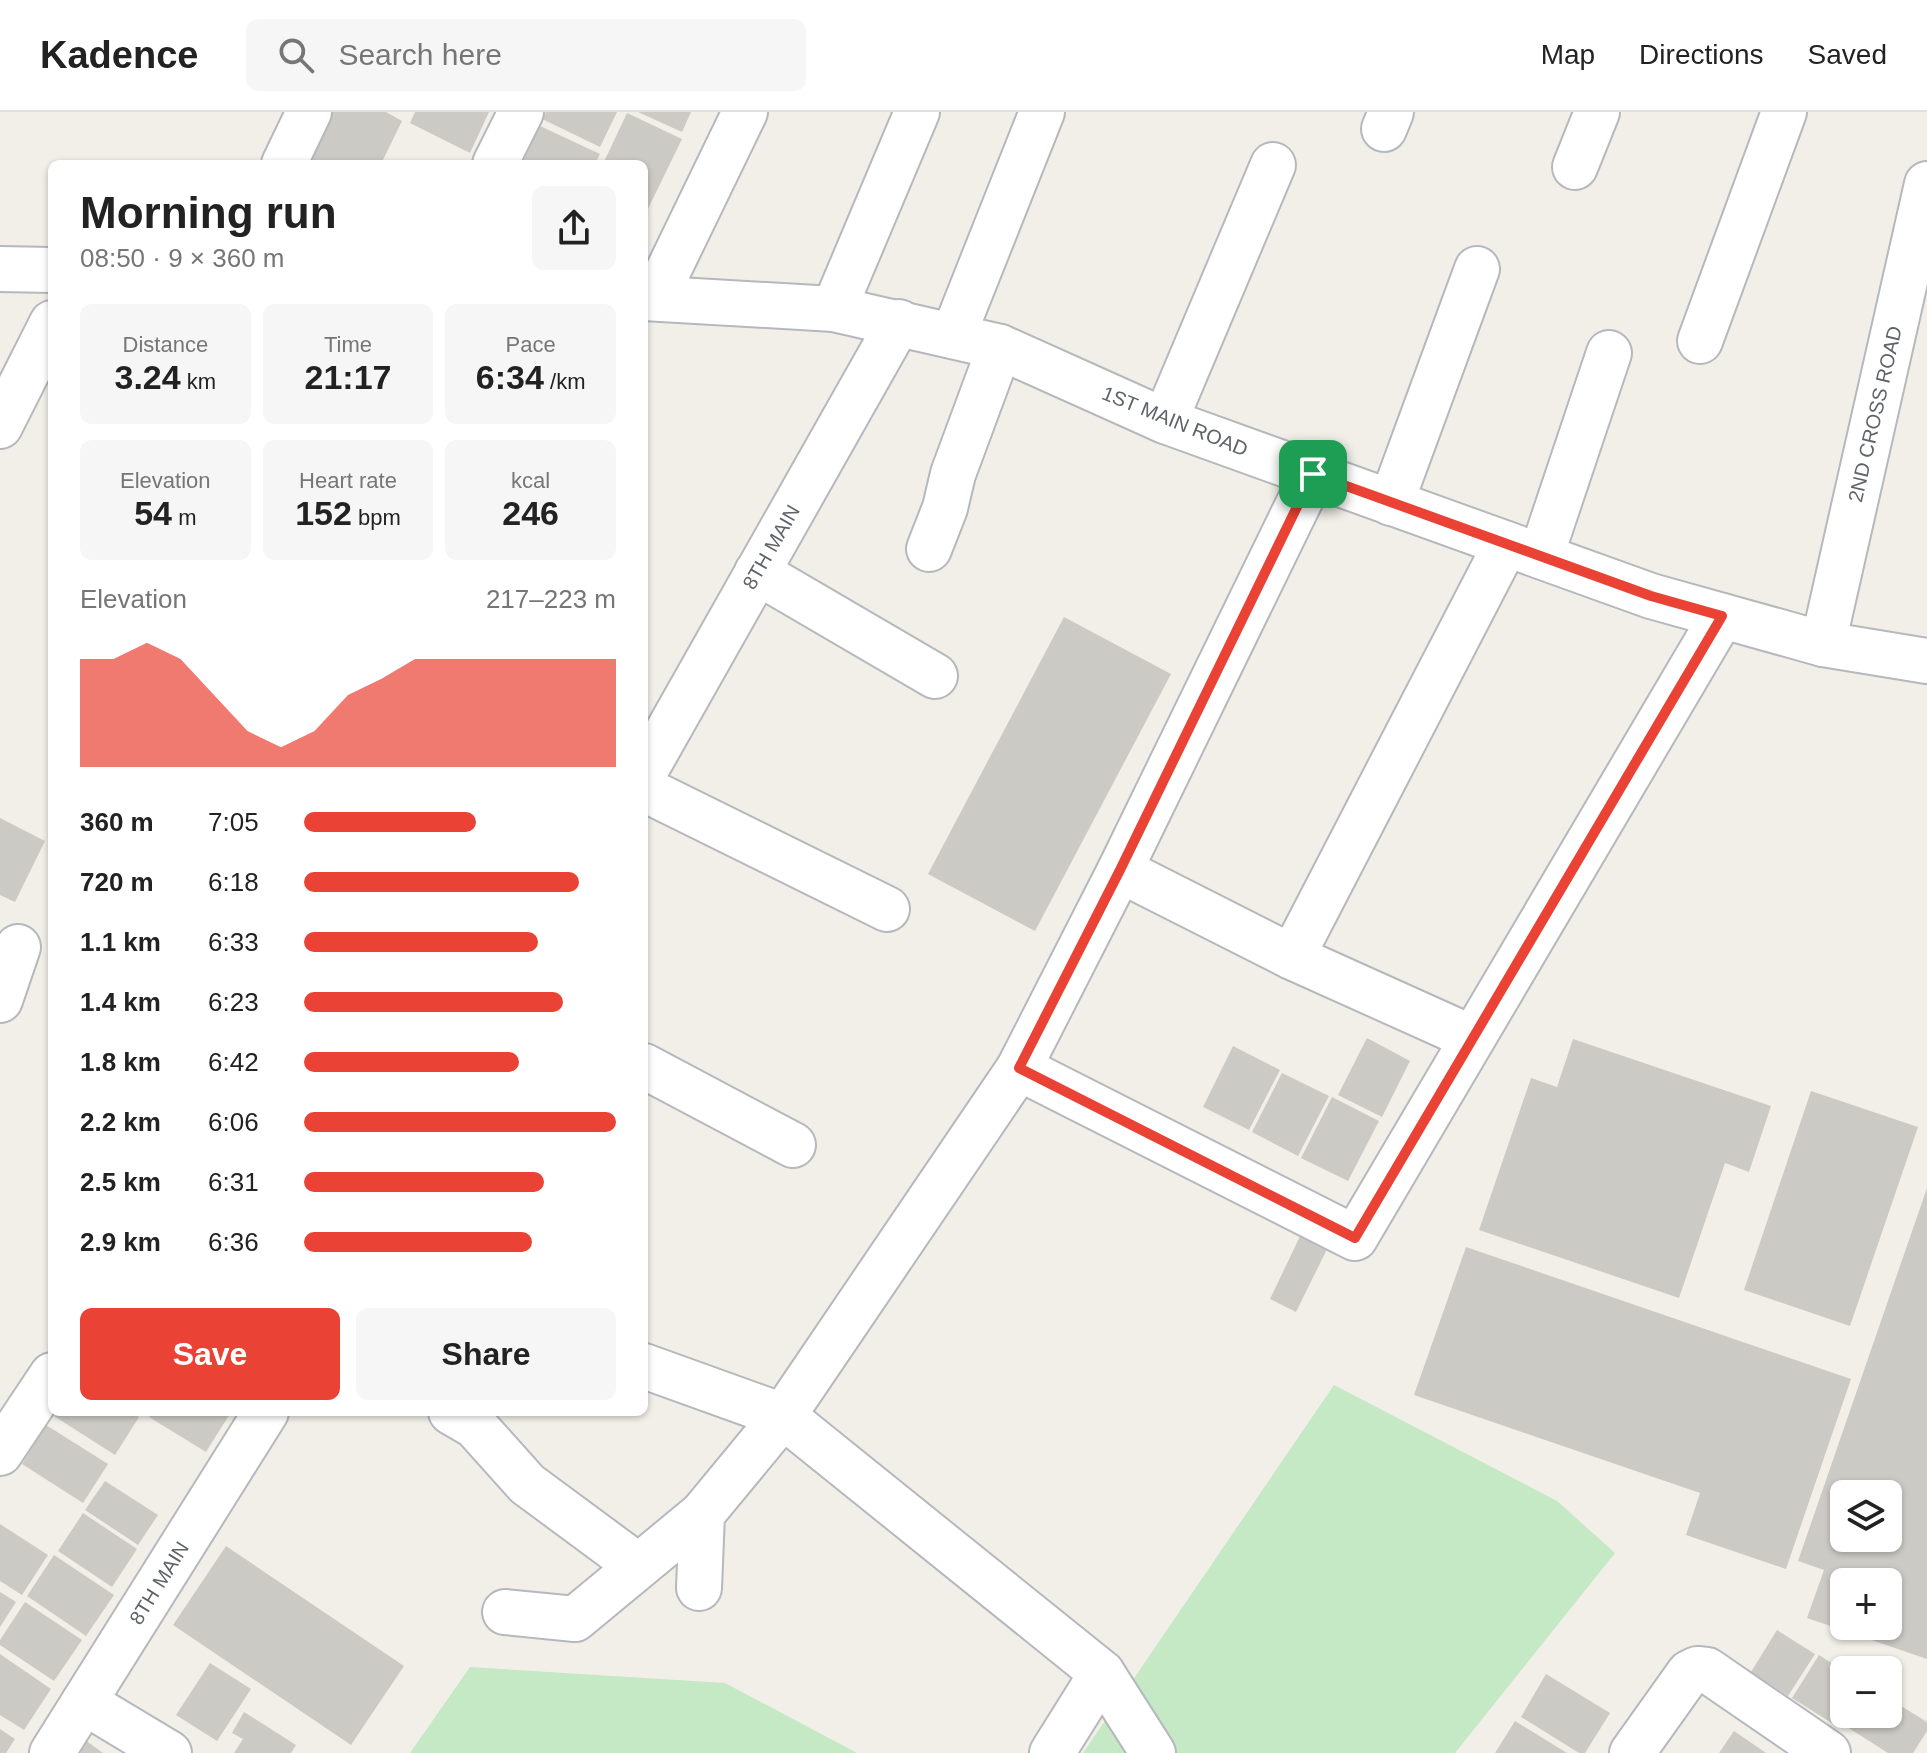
<!DOCTYPE html>
<meta charset="utf-8">
<style>
:root{--surface:#fff;--page:#f6f6f6;--text:#222;--muted:#767676;--line:#e0e0e0;--accent:#ea4335}
body{margin:0;font-family:Helvetica,sans-serif;background:var(--page);color:var(--text);height:100vh;display:flex;flex-direction:column;font-size:30px;white-space:nowrap}
*{box-sizing:border-box;margin:0}
p{font-size:26px;color:var(--muted)}
.icon{flex:none;width:44px;height:44px;fill:none;stroke:currentColor;stroke-width:2;stroke-linecap:round;stroke-linejoin:round}
.map{position:relative;flex:1;overflow:hidden}
.drawer{position:absolute;left:48px;top:48px;width:600px;height:1256px;display:flex;flex-direction:column;background:var(--surface);border-radius:12px;box-shadow:0 2px 6px #0004}
.drawer>*{flex:none}
.tools{position:absolute;left:1830px;top:1368px;display:grid;gap:16px}
.tools a{display:grid;place-items:center;width:72px;height:72px;border-radius:12px;background:var(--surface);box-shadow:0 2px 6px #0004;font-size:40px}
.pin{position:absolute;display:grid;place-items:center;width:68px;height:68px;color:#fff;margin:-34px;border-radius:16px;box-shadow:0 4px 12px #0006}
.round{display:grid;place-items:center;flex:none;width:84px;height:84px;border-radius:12px;background:var(--page)}
.summary{display:flex;align-items:center;justify-content:space-between;height:136px;padding:0 32px}
h1{font-size:44px;font-weight:800;line-height:60px}
.figures{display:grid;grid-template-columns:repeat(3,1fr);gap:12px;height:136px;padding:8px 32px}
.figures div{display:grid;align-content:center;border-radius:12px;background:var(--page);text-align:center}
.figures b{font-size:34px;font-weight:800}
.figures small{font-size:22px;font-weight:400}
.figures p{font-size:22px}
.chart{height:224px;padding:16px 32px}
.chart p{display:flex;justify-content:space-between}
.chart svg{width:100%;height:144px;margin-top:8px;fill:var(--accent);opacity:.7}
.primary-button{display:flex;gap:16px;margin-top:auto;padding:16px 32px}
.primary-button a{flex:1;height:92px;border-radius:12px;background:var(--accent);color:#fff;font-size:32px;font-weight:800;line-height:92px;text-align:center}
.primary-button a+a{background:var(--page);color:var(--text)}
ul{padding:0 32px;list-style:none;font-size:26px}
li{display:grid;grid-template-columns:128px 96px 1fr;align-items:center;height:60px}
li i{height:20px;border-radius:10px;background:var(--accent)}
header{display:flex;align-items:center;gap:48px;box-sizing:border-box;height:112px;padding:0 40px;background:var(--surface);border-bottom:2px solid var(--line)}
header strong{font-size:38px}
nav{display:flex;gap:44px;margin-inline-start:auto;font-size:28px}
.search{width:560px;height:72px;background:var(--page);display:flex;align-items:center;gap:20px;box-sizing:border-box;padding:0 28px;border-radius:12px;color:var(--muted);font-size:30px}
.map>svg:first-child{display:block}
.green{fill:#c5e8c5}
.building{fill:#cccac5;fill-rule:evenodd}
.lines{fill:none;stroke-linecap:round;stroke-linejoin:round}
.minor-casing{stroke:#b5b8bc;stroke-width:48}
.minor{stroke:#fff;stroke-width:44}
.route-casing{stroke:#fff;stroke-width:16}
.route{stroke:#ea4335;stroke-width:10}
.labels{text-anchor:middle;stroke-width:7;stroke-linejoin:round;paint-order:stroke}
.street-label{font-size:20px;fill:#5f6368;stroke:#fff}
</style>
<header>
<strong>Kadence</strong>
<div class="search"><svg class="icon" aria-label="search" viewBox="0 0 24 24"><circle cx="10" cy="10" r="6"/><path d="M15 15l6 6"/></svg>Search here</div>
<nav><a>Map</a><a>Directions</a><a>Saved</a></nav>
</header>
<div class="map">
<svg width="1927" height="1641" viewBox="0 0 1927 1641">
<rect width="100%" height="100%" fill="#f1efe8"/>
<g class="green">
<path d="M1334 1273 1557 1389 1615 1441 1455 1641H1083Z"/>
<path d="M470 1555 725 1571 857 1641H410Z"/>
</g>
<g class="building">
<path d="M332 0H386L402 9 381 52H306Z"/>
<path d="M415 0H489L470 41 410 11Z"/>
<path d="M546 0H617L600 35 542 7Z"/>
<path d="M638 0H691L682 20Z"/>
<path d="M627 1 682 27 644 105V52H603Z"/>
<path d="M540 14 600 42 595 52H522Z"/>
<path d="M1064 505 1171 562 1035 819 928 762Z"/>
<path d="M0 706 45 729 15 790 0 783Z"/>
<path d="M1367 926 1410 949 1382 1005 1338 983Z"/>
<path d="M1573 927 1771 994 1749 1060 1725 1051 1679 1186 1479 1118 1531 966 1557 975Z"/>
<path d="M1233 934 1280 958 1249 1018 1203 995Z"/>
<path d="M1282 961 1329 984 1298 1044 1252 1020Z"/>
<path d="M1811 979 1918 1015 1850 1214 1744 1178Z"/>
<path d="M1332 985 1379 1009 1348 1069 1301 1046Z"/>
<path d="M1927 1076V1547L1807 1506 1824 1458 1798 1449ZM1844 1382H1888V1426H1844ZM1844 1470H1888V1514H1844Z"/>
<path d="M1304 1116 1331 1129 1296 1200 1270 1187Z"/>
<path d="M1466 1135 1851 1267 1786 1457 1686 1423 1700 1381 1414 1283Z"/>
<path d="M56 1300H131L139 1305 115 1343 54 1304Z"/>
<path d="M152 1300H231L206 1340 149 1305Z"/>
<path d="M46 1313 108 1352 83 1391 22 1352Z"/>
<path d="M105 1369 158 1403 138 1433 85 1398Z"/>
<path d="M83 1401 137 1437 112 1475 58 1439Z"/>
<path d="M0 1412 48 1443 22 1483 0 1469Z"/>
<path d="M226 1434 404 1554 351 1633 173 1513Z"/>
<path d="M54 1443 114 1483 86 1524 27 1484Z"/>
<path d="M0 1480 16 1490 0 1515Z"/>
<path d="M25 1490 82 1528 54 1569 0 1533V1528Z"/>
<path d="M1777 1518 1815 1542 1788 1584 1751 1560Z"/>
<path d="M0 1542 51 1577 24 1618 0 1603Z"/>
<path d="M1819 1543 1844 1559 1846 1602 1838 1615 1792 1586Z"/>
<path d="M210 1551 251 1577 217 1629 176 1603Z"/>
<path d="M1546 1562 1610 1601 1585 1641H1579L1521 1605Z"/>
<path d="M1888 1586 1927 1610V1619L1913 1641H1888L1844 1613 1851 1602H1888Z"/>
<path d="M244 1600 296 1633 291 1641H234L243 1627 232 1621Z"/>
<path d="M1515 1609 1567 1641H1495Z"/>
<path d="M0 1617 15 1627 6 1641H0Z"/>
<path d="M1734 1619 1766 1641H1719Z"/>
<path d="M85 1628 103 1641H76Z"/>
</g>
<g class="lines">
<defs>
<g id="minor">
<path d="M1384 17 1391 0"/>
<path d="M284 52 309 0"/>
<path d="M495 52 521 0"/>
<path d="M1575 55 1597 0"/>
<path d="M0 157 52 158"/>
<path d="M644 186 834 197 1000 235 1165 309 1651 484 1823 532 1927 549"/>
<path d="M655 186 745 0"/>
<path d="M834 197 917 0"/>
<path d="M953 224 1042 0"/>
<path d="M1700 229 1784 0"/>
<path d="M1165 309 1273 53"/>
<path d="M0 314 52 211"/>
<path d="M1391 391 1477 157"/>
<path d="M929 437 945 396 953 362 1000 235"/>
<path d="M1541 444 1609 241"/>
<path d="M757 460 935 564"/>
<path d="M1823 532 1927 72"/>
<path d="M644 661 899 210"/>
<path d="M644 677 887 797"/>
<path d="M1120 758 1292 845 1472 926"/>
<path d="M1292 845 1506 432"/>
<path d="M0 888 18 835"/>
<path d="M644 954 793 1033"/>
<path d="M1019 956 1355 1126 1722 504"/>
<path d="M644 1254 783 1304 1102 1561 1153 1641"/>
<path d="M451 1300 475 1314 527 1372 638 1454"/>
<path d="M0 1341 52 1263"/>
<path d="M699 1476 702 1402 783 1304 1019 956 1120 758 1313 362"/>
<path d="M505 1500 575 1507 702 1402"/>
<path d="M84 1590 169 1641"/>
<path d="M52 1641 266 1300"/>
<path d="M1052 1641 1102 1561"/>
<path d="M1632 1641 1689 1561 1697 1557 1707 1558 1828 1641"/>
</g>
</defs>
<use href="#minor" class="minor-casing"/>
<use href="#minor" class="minor"/>
</g>
<g class="lines">
<defs>
<path id="route" d="M1313 362 1651 484 1722 504 1355 1126 1019 956 1120 758Z"/>
</defs>
<use href="#route" class="route-casing"/>
<use href="#route" class="route"/>
</g>
<g class="labels">
<g class="street-label">
<text transform="translate(1875 302) rotate(-77)" y="7">2ND CROSS ROAD</text>
<text transform="translate(1175 309) rotate(22)" y="7">1ST MAIN ROAD</text>
<text transform="translate(771 435) rotate(-60)" y="7">8TH MAIN</text>
<text transform="translate(159 1471) rotate(-58)" y="7">8TH MAIN</text>
</g>
</g>
</svg>
<div class="tools">
<a><svg class="icon" aria-label="layers" viewBox="0 0 24 24"><path d="M12 4l9 5-9 5-9-5zM3 14l9 5 9-5"/></svg></a>
<a>+</a>
<a>−</a>
</div>
<div class="pin" style="left:1313px;top:362px;background:#1e9e55"><svg class="icon" aria-label="arrive" viewBox="0 0 24 24"><path d="M6 21V4h12l-3 4 3 4H6"/></svg></div>
<section class="drawer">
<div class="summary"><div><h1>Morning run</h1><p>08:50 · 9 × 360 m</p></div><a class="round"><svg class="icon" aria-label="share" viewBox="0 0 24 24"><path d="M12 15V3M7 8l5-5 5 5M5 13v7h14v-7"/></svg></a></div>
<div class="figures">
<div><p>Distance</p><b>3.24<small> km</small></b></div>
<div><p>Time</p><b>21:17</b></div>
<div><p>Pace</p><b>6:34<small> /km</small></b></div>
</div>
<div class="figures">
<div><p>Elevation</p><b>54<small> m</small></b></div>
<div><p>Heart rate</p><b>152<small> bpm</small></b></div>
<div><p>kcal</p><b>246</b></div>
</div>
<div class="chart"><p><span>Elevation</span>217–223 m</p>
<svg viewBox="0 0 160 44" preserveAspectRatio="none"><path d="M0 44V11L10 11L20 6L30 11L40 22L50 33L60 38L70 33L80 22L90 17L100 11L110 11L120 11L130 11L140 11L150 11L160 11V44z"/></svg>
</div>
<ul>
<li><b>360 m</b>7:05<i style="width:55%"></i></li>
<li><b>720 m</b>6:18<i style="width:88%"></i></li>
<li><b>1.1 km</b>6:33<i style="width:75%"></i></li>
<li><b>1.4 km</b>6:23<i style="width:83%"></i></li>
<li><b>1.8 km</b>6:42<i style="width:69%"></i></li>
<li><b>2.2 km</b>6:06<i style="width:100%"></i></li>
<li><b>2.5 km</b>6:31<i style="width:77%"></i></li>
<li><b>2.9 km</b>6:36<i style="width:73%"></i></li>
</ul>
<div class="primary-button"><a>Save</a><a>Share</a></div>
</section>
</div>
